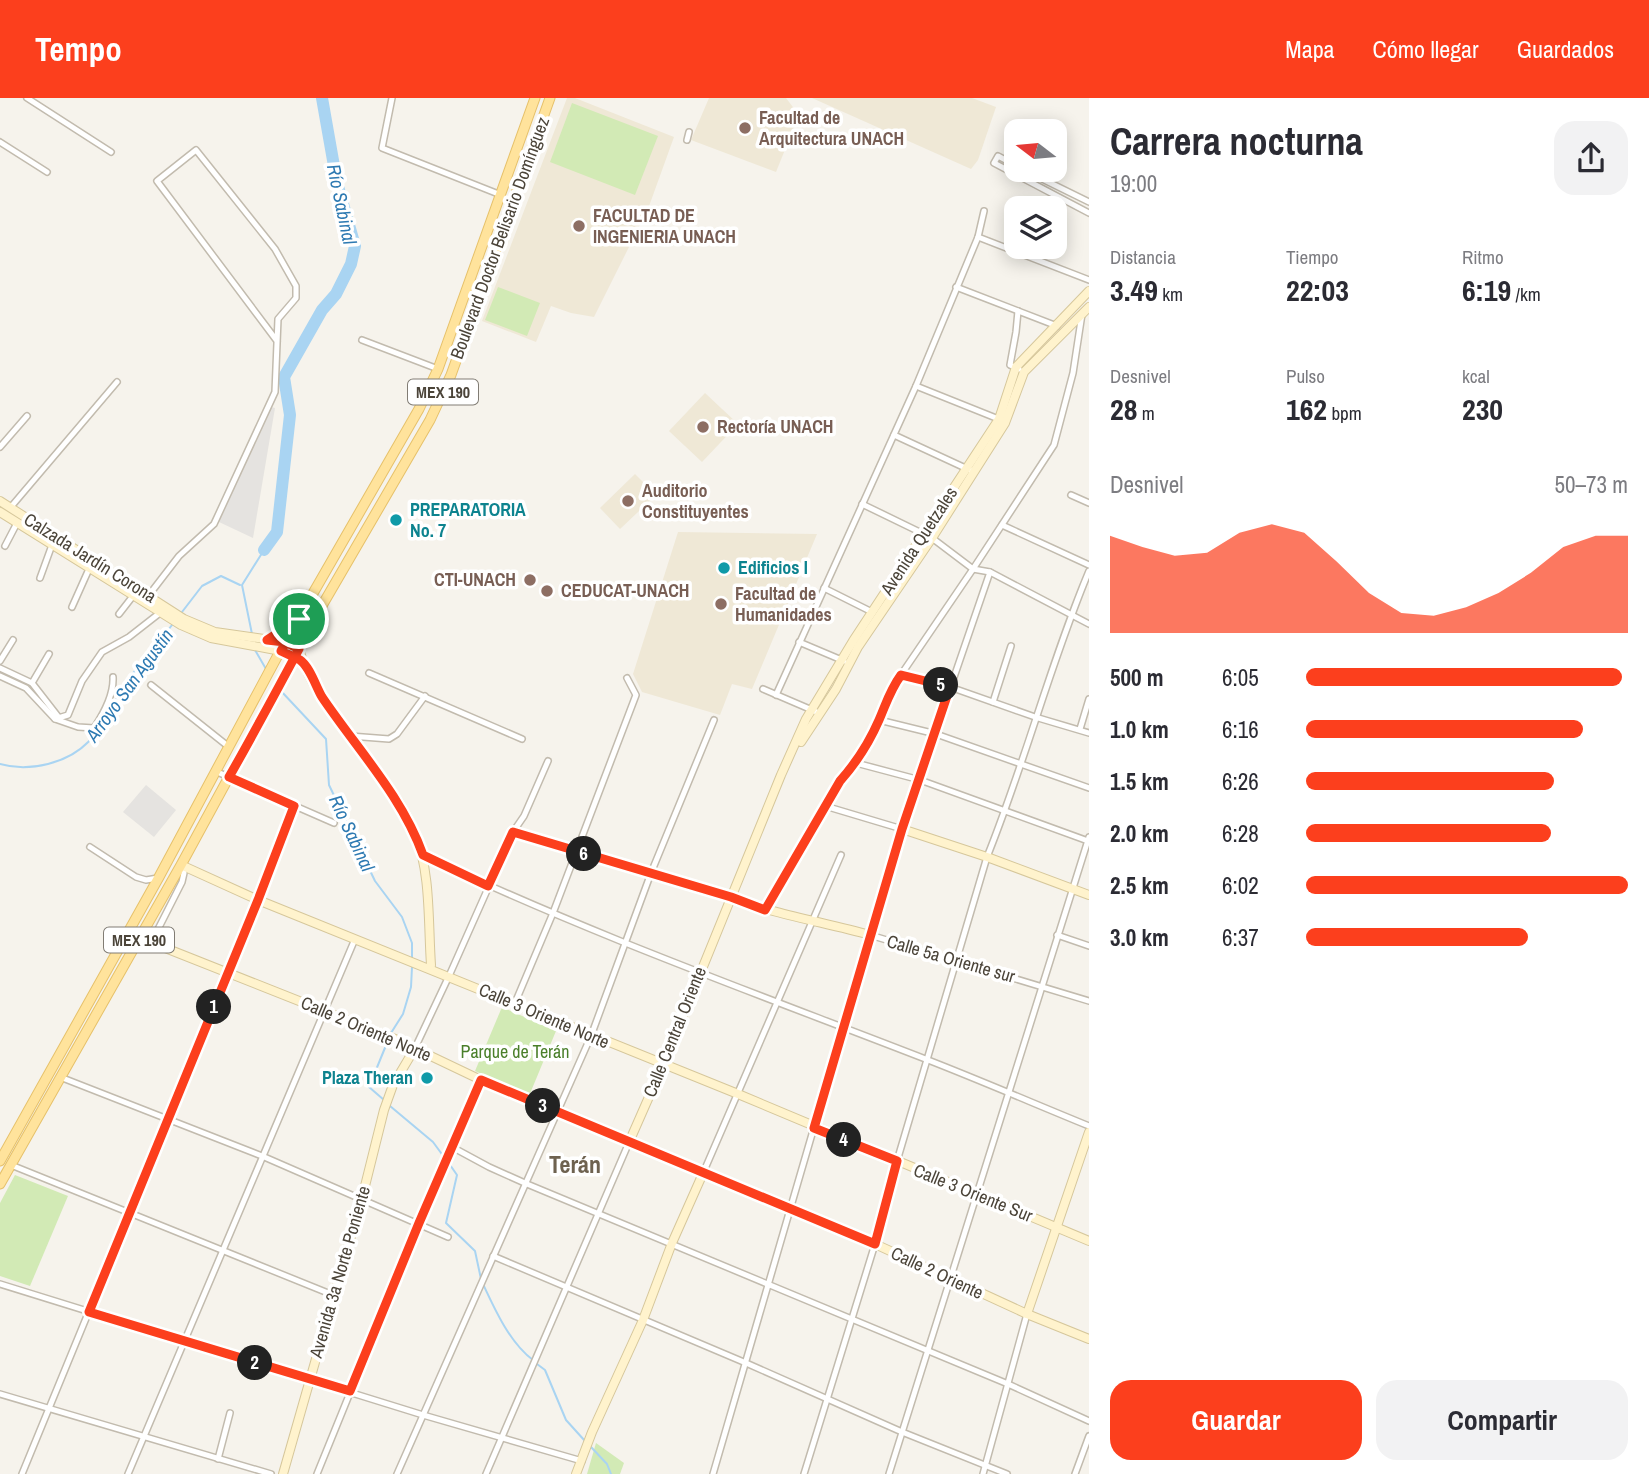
<!DOCTYPE html>
<html lang="es">
<meta charset="utf-8">
<style>
:root{--surface:#fff;--page:#f2f2f3;--text:#2b2b33;--muted:#7c7c81;--accent:#fc3f1d}
body{margin:0;font-family:"Archivo Narrow",sans-serif;background:var(--page);color:var(--text);height:100vh;display:flex;flex-direction:column;font-size:26px;white-space:nowrap}
*{box-sizing:border-box;margin:0}
p{font-size:23px;color:var(--muted)}
.icon{flex:none;width:38px;height:38px;fill:none;stroke:currentColor;stroke-width:2;stroke-linecap:round;stroke-linejoin:round}
.map{position:relative;flex:1;overflow:hidden}
.panel{display:flex;flex-direction:column;background:var(--surface);width:560px}
.panel>*{flex:none}
.needle{width:46px;rotate:286deg}
.tools{position:absolute;left:1004px;top:21px;display:grid;gap:14px}
.tools a{display:grid;place-items:center;width:63px;height:63px;border-radius:14px;background:var(--surface);box-shadow:0 4px 18px #0003;font-size:35px}
.pin{position:absolute;display:grid;place-items:center;width:60px;height:60px;color:#fff;margin:-30px;border:4px solid #fff;border-radius:50%;box-shadow:0 2px 7px #0007}
.km{position:absolute;width:35px;height:35px;margin:-18px;border-radius:50%;background:#222;color:#fff;font-size:19px;line-height:35px;text-align:center}
.round{display:grid;place-items:center;flex:none;width:74px;height:74px;border-radius:21px;background:var(--page)}
.head{display:flex;align-items:center;justify-content:space-between;height:119px;padding:0 21px}
h1{font-size:38px;font-weight:700;line-height:52px}
.stats{display:grid;grid-template-columns:repeat(3,1fr);gap:10px;height:119px;padding:7px 21px}
.stats div{display:grid;align-content:center}
.stats b{font-size:30px;font-weight:700}
.stats small{font-size:19px;font-weight:400}
.stats p{font-size:19px}
.chart{height:196px;padding:14px 21px}
.chart p{display:flex;justify-content:space-between}
.chart svg{width:100%;height:126px;margin-top:7px;fill:var(--accent);opacity:.7}
.button{display:flex;gap:14px;margin-top:auto;padding:14px 21px}
.button a{flex:1;height:80px;border-radius:21px;background:var(--accent);color:#fff;font-size:28px;font-weight:700;line-height:80px;text-align:center}
.button a+a{background:var(--page);color:var(--text)}
ul{padding:0 21px;list-style:none;font-size:23px}
li{display:grid;grid-template-columns:112px 84px 1fr;align-items:center;height:52px}
li i{height:18px;border-radius:9px;background:var(--accent)}
header{display:flex;align-items:center;gap:42px;box-sizing:border-box;height:98px;padding:0 35px;background:var(--accent);color:#fff}
header strong{font-size:33px}
nav{display:flex;gap:38px;margin-inline-start:auto;font-size:24px}
main{display:flex;flex:1;min-height:0}
.map>svg:first-child{display:block}
.education{fill:#efe8d6}
.green{fill:#d2eab5}
.parking{fill:#e5e3e0}
.lines{fill:none;stroke-linecap:round;stroke-linejoin:round}
.stream{stroke:#a9d4f2;stroke-width:2}
.river{stroke:#a9d4f2;stroke-width:12}
.street-casing{stroke:#c2bbae;stroke-width:8}
.secondary-casing{stroke:#d6c79b;stroke-width:10}
.primary-casing{stroke:#e6c16a;stroke-width:11}
.street{stroke:#fff;stroke-width:5}
.secondary{stroke:#fff3cd;stroke-width:8}
.primary{stroke:#ffe39c;stroke-width:9}
.route-casing{stroke:#fff;stroke-width:14}
.route{stroke:#fc3f1d;stroke-width:9}
.education-dot{fill:#8d6e63;stroke:#fff;stroke-width:2.5}
.culture-dot{fill:#0f9aa8;stroke:#fff;stroke-width:2.5}
.labels{text-anchor:middle;stroke-width:7;stroke-linejoin:round;paint-order:stroke}
.shield{fill:#fff;stroke:#817c74;stroke-width:2}
.shield-label{font-size:16px;font-weight:bold;fill:#4b4439}
.education-label{font-size:18px;font-weight:bold;fill:#785e54;stroke:#fff;text-anchor:start}
.street-label{font-size:18px;fill:#4b4439;stroke:#fff}
.culture-label{font-size:18px;font-weight:bold;fill:#0d838f;stroke:#fff;text-anchor:start}
.park-label{font-size:18px;fill:#4a7f2a;stroke:#fff}
.water-label{font-size:19px;font-style:italic;fill:#2e7ab2;stroke:#fff}
.district-label{font-size:24px;font-weight:bold;fill:#6e6250;stroke:#fff}
</style>
<header>
<strong>Tempo</strong>
<nav><a>Mapa</a><a>Cómo llegar</a><a>Guardados</a></nav>
</header>
<main>
<div class="map">
<svg width="1089" height="1376" viewBox="0 0 1089 1376">
<rect width="100%" height="100%" fill="#f6f3ec"/>
<g class="education">
<path d="M567 0H575L674 39 648 111 594 219 571 215 551 208 536 244 482 223Z"/>
<path d="M709 0H786L799 17 776 74 691 42Z"/>
<path d="M812 0H972L996 9 978 62 971 71Z"/>
<path d="M705 295 738 326 702 364 669 333Z"/>
<path d="M635 376 656 397 620 431 600 410Z"/>
<path d="M678 434 817 436 752 591 732 586 720 617 642 594 633 576Z"/>
</g>
<g class="green">
<path d="M572 5 658 38 635 97 550 64Z"/>
<path d="M498 189 540 205 527 238 485 222Z"/>
<path d="M502 909 556 933 529 998 475 973Z"/>
<path d="M15 1077 68 1098 30 1188 0 1178V1105Z"/>
<path d="M596 1345 624 1365 620 1376H587Z"/>
</g>
<g class="parking">
<path d="M271 309 275 310 253 440 219 424Z"/>
<path d="M146 687 176 712 154 739 123 714Z"/>
</g>
<g class="lines">
<g class="stream">
<path d="M182 514 202 488 221 478 240 487"/>
<path d="M252 536 242 487 264 452"/>
<path d="M255 552 266 571"/>
<path d="M281 593 326 641 329 687 375 783 402 819 412 845V860"/>
<path d="M0 666C17 671 32 670 48 666 100 653 103 616 131 578 144 561 159 544 172 527"/>
<path d="M391 935 403 916 411 889 412 869"/>
<path d="M384 1002 369 989 389 940"/>
<path d="M390 1008 433 1044 444 1059"/>
<path d="M448 1064 457 1077 446 1125 475 1153 481 1181"/>
<path d="M483 1186C495 1212 510 1245 533 1262"/>
<path d="M537 1266 545 1272 566 1322 585 1343"/>
<path d="M591 1349 607 1366 611 1376"/>
</g>
<path class="river" d="M264 452 277 434 290 317 284 279 322 212 336 196 351 166 355 148 337 85 322 0"/>
<defs>
<g id="street">
<path d="M27 0 111 54"/>
<path d="M392 0 382 50 501 97"/>
<path d="M687 42 689 34"/>
<path d="M0 44 47 74"/>
<path d="M1017 68 998 58 994 65 1089 115"/>
<path d="M1024 72 1089 104"/>
<path d="M978 139 1089 182"/>
<path d="M956 189 1057 228"/>
<path d="M1018 213 1016 234 1010 267 1019 271"/>
<path d="M362 242 438 271"/>
<path d="M916 288 1001 322"/>
<path d="M894 337 974 374"/>
<path d="M0 349 27 318"/>
<path d="M1071 397 1089 405"/>
<path d="M862 406 932 440 973 471 990 474 1089 526"/>
<path d="M10 410 117 284"/>
<path d="M1002 427 1089 467"/>
<path d="M5 448 17 425"/>
<path d="M40 480 52 447"/>
<path d="M824 490 872 514"/>
<path d="M149 497 179 458 214 426 275 294 278 221 296 200V188L275 151 196 52 157 83 277 243"/>
<path d="M72 509 89 471"/>
<path d="M119 516 133 498"/>
<path d="M799 544 844 563"/>
<path d="M0 563 13 542"/>
<path d="M0 570 32 585 60 621"/>
<path d="M369 575 522 641"/>
<path d="M901 577 950 589 1035 619 1089 635"/>
<path d="M0 578 26 590 55 621 78 629 94 630C104 615 114 597 113 579"/>
<path d="M32 585 49 556"/>
<path d="M151 587 229 649"/>
<path d="M763 591 819 615"/>
<path d="M776 597 916 288 978 139 984 113"/>
<path d="M993 604 1011 548"/>
<path d="M55 621 68 617 82 583 102 554 129 539 161 514"/>
<path d="M879 622 936 636 1089 690"/>
<path d="M1080 631 1089 601"/>
<path d="M350 638 389 641 397 636 425 598"/>
<path d="M856 665 920 682 1088 743"/>
<path d="M215 673 334 725"/>
<path d="M825 708 902 731 990 474"/>
<path d="M513 734 731 799"/>
<path d="M90 749 136 779 146 782 158 780"/>
<path d="M423 757C587 835 758 896 928 962 982 983 1035 1006 1089 1028"/>
<path d="M765 812 840 683 856 665 879 622 892 590 973 471 1054 347 1073 275 1082 216"/>
<path d="M1057 837 1089 848"/>
<path d="M151 845 182 784 184 775 181 767"/>
<path d="M515 905 553 815 636 597 627 580"/>
<path d="M415 950 449 878 513 734 524 718 548 663"/>
<path d="M60 979 262 1058 448 1139"/>
<path d="M452 1049 489 1069 527 1086 1008 1286 1089 1323"/>
<path d="M11 1067 333 1197"/>
<path d="M704 1073 841 757"/>
<path d="M493 1158 746 1265 902 1334 1007 1376"/>
<path d="M0 1186 423 1317 582 1363"/>
<path d="M0 1296 271 1376"/>
<path d="M218 1361 230 1315"/>
<path d="M22 1376 258 802 294 708"/>
<path d="M128 1376 355 841"/>
<path d="M317 1376 419 1125 481 982"/>
<path d="M397 1376 591 938 651 775 714 622"/>
<path d="M486 1376 630 1042"/>
<path d="M713 1376 870 837 1089 903"/>
<path d="M804 1376 875 1146 897 1063 987 759C1025 665 1050 566 1089 473"/>
<path d="M889 1376 1089 739"/>
<path d="M983 1376 1027 1216"/>
<path d="M1075 1376 1089 1338"/>
</g>
<g id="secondary">
<path d="M0 403 184 521 215 534 285 544 299 551C317 618 390 672 415 735 431 775 428 824 431 867"/>
<path d="M0 414 181 527 211 540 281 553 298 561"/>
<path d="M801 644 836 591 858 549 932 440 1005 325 1024 274 1089 209"/>
<path d="M181 767 258 802 738 996 1089 1143"/>
<path d="M731 799C776 817 824 824 870 837L902 731 987 759 1089 797"/>
<path d="M140 840 395 941 481 982 875 1146 1027 1216 1089 1241"/>
<path d="M630 1042 663 967 781 677 806 621 853 543 999 321 1016 269 1089 193"/>
<path d="M1027 1216 1089 1034"/>
<path d="M283 1376 362 1100 384 1012 393 987 415 950"/>
<path d="M576 1376 592 1334 643 1222 672 1145 704 1073"/>
</g>
<g id="primary">
<path d="M267 542 297 522"/>
<path d="M0 1063 159 779 285 544 419 311 438 271 535 0"/>
<path d="M0 1086 181 767 323 506 430 322 451 277 550 0"/>
</g>
</defs>
<use href="#street" class="street-casing"/>
<use href="#secondary" class="secondary-casing"/>
<use href="#primary" class="primary-casing"/>
<use href="#street" class="street"/>
<use href="#secondary" class="secondary"/>
<use href="#primary" class="primary"/>
</g>
<g class="lines">
<defs>
<path id="route" d="M299 521 267 542 285 544 299 551C276 594 253 637 229 679L294 708 258 802 89 1214 350 1293 419 1125 481 982 875 1146 897 1063 814 1030 902 731 950 589 901 577C890 592 886 606 879 622 869 645 856 665 840 683L765 812 731 799 513 734 488 788 423 757C402 698 357 651 322 599 316 589 310 569 300 562 295 559 287 556 281 553L299 521"/>
</defs>
<use href="#route" class="route-casing"/>
<use href="#route" class="route"/>
</g>
<g class="education-dot">
<circle cx="745" cy="30" r="7"/>
<circle cx="579" cy="128" r="7"/>
<circle cx="703" cy="329" r="7"/>
<circle cx="628" cy="403" r="7"/>
<circle cx="530" cy="482" r="7"/>
<circle cx="547" cy="493" r="7"/>
<circle cx="721" cy="506" r="7"/>
</g>
<g class="culture-dot">
<circle cx="396" cy="422" r="7"/>
<circle cx="724" cy="470" r="7"/>
<circle cx="427" cy="980" r="7"/>
</g>
<g class="labels">
<g class="shield">
<rect x="408" y="281.5" width="70" height="25" rx="5"/>
<rect x="104" y="829.5" width="70" height="25" rx="5"/>
</g>
<g class="shield-label">
<text x="443" y="300">MEX 190</text>
<text x="139" y="848">MEX 190</text>
</g>
<g class="education-label">
<text x="759" y="26">Facultad de<tspan x="759" dy="21">Arquitectura UNACH</tspan></text>
<text x="593" y="124">FACULTAD DE<tspan x="593" dy="21">INGENIERIA UNACH</tspan></text>
<text x="717" y="335">Rectoría UNACH</text>
<text x="642" y="399">Auditorio<tspan x="642" dy="21">Constituyentes</tspan></text>
<text x="516" y="488" text-anchor="end">CTI-UNACH</text>
<text x="561" y="499">CEDUCAT-UNACH</text>
<text x="735" y="502">Facultad de<tspan x="735" dy="21">Humanidades</tspan></text>
</g>
<g class="street-label">
<text transform="translate(500 140) rotate(-70)" y="6">Boulevard Doctor Belisario Domínguez</text>
<text transform="translate(919 443) rotate(-57)" y="6">Avenida Quetzales</text>
<text transform="translate(90 460) rotate(32)" y="6">Calzada Jardín Corona</text>
<text transform="translate(951 861) rotate(16)" y="6">Calle 5a Oriente sur</text>
<text transform="translate(544 918) rotate(23)" y="6">Calle 3 Oriente Norte</text>
<text transform="translate(366 931) rotate(23)" y="6">Calle 2 Oriente Norte</text>
<text transform="translate(675 934) rotate(-68)" y="6">Calle Central Oriente</text>
<text transform="translate(973 1095) rotate(22)" y="6">Calle 3 Oriente Sur</text>
<text transform="translate(340 1174) rotate(-74)" y="6">Avenida 3a Norte Poniente</text>
<text transform="translate(937 1175) rotate(25)" y="6">Calle 2 Oriente</text>
</g>
<g class="culture-label">
<text x="410" y="418">PREPARATORIA<tspan x="410" dy="21">No. 7</tspan></text>
<text x="738" y="476">Edificios I</text>
<text x="413" y="986" text-anchor="end">Plaza Theran</text>
</g>
<g class="park-label">
<text x="515" y="960">Parque de Terán</text>
</g>
<g class="water-label">
<text transform="translate(342 106) rotate(78)" y="7">Río Sabinal</text>
<text transform="translate(129 587) rotate(-54)" y="7">Arroyo San Agustín</text>
<text transform="translate(352 735) rotate(65)" y="7">Río Sabinal</text>
</g>
<g class="district-label">
<text x="575" y="1075">Terán</text>
</g>
</g>
</svg>
<div class="tools">
<a><svg class="needle" viewBox="-14 -14 28 28"><path d="M0-13l5 13h-10z" fill="#e53935"/><path d="M0 13l5-13h-10z" fill="#7c7c81"/></svg></a>
<a><svg class="icon" aria-label="layers" viewBox="0 0 24 24"><path d="M12 4l9 5-9 5-9-5zM3 14l9 5 9-5"/></svg></a>
</div>
<div class="pin" style="left:299px;top:521px;background:#1e9e55"><svg class="icon" aria-label="arrive" viewBox="0 0 24 24"><path d="M6 21V4h12l-3 4 3 4H6"/></svg></div>
<b class="km" style="left:214px;top:909px">1</b>
<b class="km" style="left:255px;top:1265px">2</b>
<b class="km" style="left:543px;top:1008px">3</b>
<b class="km" style="left:844px;top:1042px">4</b>
<b class="km" style="left:941px;top:587px">5</b>
<b class="km" style="left:584px;top:756px">6</b>
</div>
<section class="panel">
<div class="head"><div><h1>Carrera nocturna</h1><p>19:00</p></div><a class="round"><svg class="icon" aria-label="share" viewBox="0 0 24 24"><path d="M12 15V3M7 8l5-5 5 5M5 13v7h14v-7"/></svg></a></div>
<div class="stats">
<div><p>Distancia</p><b>3.49<small> km</small></b></div>
<div><p>Tiempo</p><b>22:03</b></div>
<div><p>Ritmo</p><b>6:19<small> /km</small></b></div>
</div>
<div class="stats">
<div><p>Desnivel</p><b>28<small> m</small></b></div>
<div><p>Pulso</p><b>162<small> bpm</small></b></div>
<div><p>kcal</p><b>230</b></div>
</div>
<div class="chart"><p><span>Desnivel</span>50–73 m</p>
<svg viewBox="0 0 160 44" preserveAspectRatio="none"><path d="M0 44V10L10 14L20 17L30 16L40 9L50 6L60 9L70 19L80 30L90 37L100 38L110 35L120 30L130 23L140 14L150 10L160 10V44z"/></svg>
</div>
<ul>
<li><b>500 m</b>6:05<i style="width:98%"></i></li>
<li><b>1.0 km</b>6:16<i style="width:86%"></i></li>
<li><b>1.5 km</b>6:26<i style="width:77%"></i></li>
<li><b>2.0 km</b>6:28<i style="width:76%"></i></li>
<li><b>2.5 km</b>6:02<i style="width:100%"></i></li>
<li><b>3.0 km</b>6:37<i style="width:69%"></i></li>
</ul>
<div class="button"><a>Guardar</a><a>Compartir</a></div>
</section>
</main>
